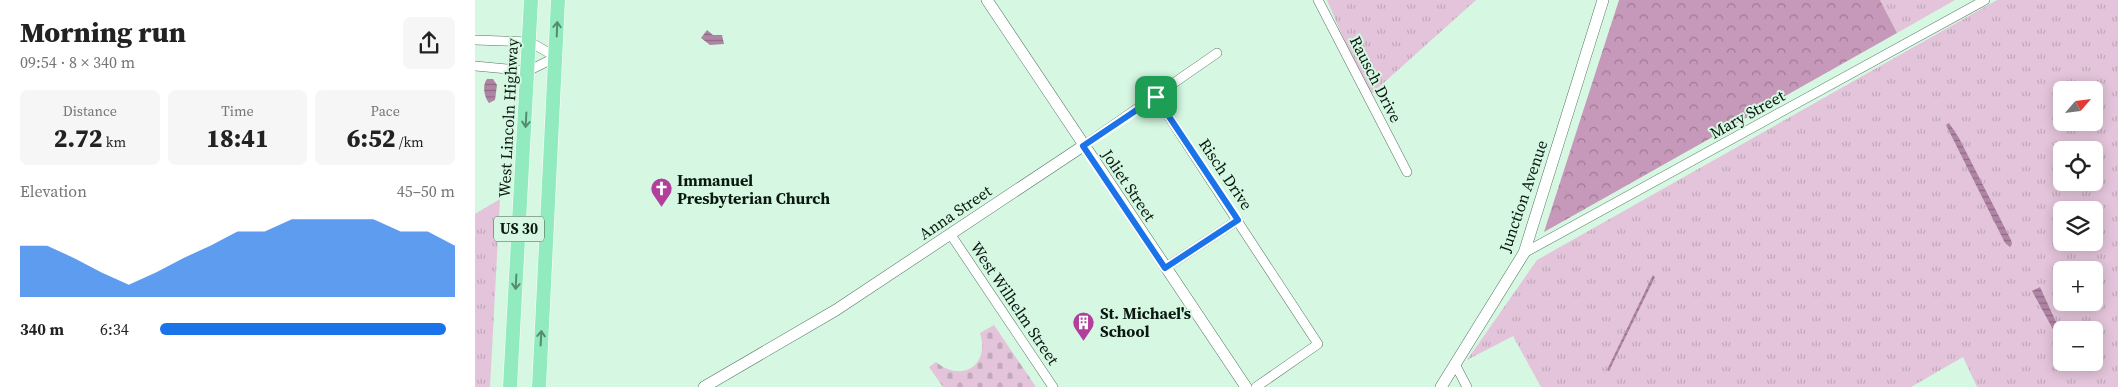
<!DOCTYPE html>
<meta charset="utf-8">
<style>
:root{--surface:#fff;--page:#f6f6f6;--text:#222;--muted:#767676;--accent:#1a73e8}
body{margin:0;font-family:"Source Serif 4",serif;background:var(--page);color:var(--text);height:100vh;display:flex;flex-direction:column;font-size:19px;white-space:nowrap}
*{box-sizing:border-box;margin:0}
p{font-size:16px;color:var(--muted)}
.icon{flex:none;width:28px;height:28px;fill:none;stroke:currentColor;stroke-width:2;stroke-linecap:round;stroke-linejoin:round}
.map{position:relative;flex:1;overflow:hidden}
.sheet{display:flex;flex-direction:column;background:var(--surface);width:475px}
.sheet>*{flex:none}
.needle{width:32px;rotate:62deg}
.controls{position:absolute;left:1578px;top:81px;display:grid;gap:10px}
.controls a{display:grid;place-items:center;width:50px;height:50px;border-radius:8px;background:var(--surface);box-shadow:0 2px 12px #0003;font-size:25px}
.pin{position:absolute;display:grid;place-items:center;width:42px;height:42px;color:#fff;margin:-21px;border-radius:10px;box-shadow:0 2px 8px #0006}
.round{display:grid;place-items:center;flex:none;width:52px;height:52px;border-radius:8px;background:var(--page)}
.head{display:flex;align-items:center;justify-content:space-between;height:85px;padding:0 20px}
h1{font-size:28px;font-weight:800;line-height:38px}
.stats{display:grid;grid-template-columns:repeat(3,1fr);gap:8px;height:85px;padding:5px 20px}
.stats div{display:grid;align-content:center;border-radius:8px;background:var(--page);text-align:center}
.stats b{font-size:25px;font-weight:800}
.stats small{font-size:14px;font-weight:400}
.stats p{font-size:14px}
.chart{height:140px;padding:10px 20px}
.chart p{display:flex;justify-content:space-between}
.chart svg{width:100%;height:90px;margin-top:5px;fill:var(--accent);opacity:.7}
ul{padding:0 20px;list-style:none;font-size:16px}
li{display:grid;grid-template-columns:80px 60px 1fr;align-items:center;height:38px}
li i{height:12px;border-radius:6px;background:var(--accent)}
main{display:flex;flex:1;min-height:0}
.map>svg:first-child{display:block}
.grass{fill:url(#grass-tufts);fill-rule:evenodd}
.forest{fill:url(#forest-crowns)}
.cemetery{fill:url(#cemetery-stones)}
.water{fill:url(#water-rules)}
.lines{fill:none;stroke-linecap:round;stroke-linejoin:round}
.minor-casing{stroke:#557461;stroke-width:10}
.tertiary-casing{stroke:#557461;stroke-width:12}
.primary-casing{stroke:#fff;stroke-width:15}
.minor{stroke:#fff;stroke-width:9}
.tertiary{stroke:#fff;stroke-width:11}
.primary{stroke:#91ebbf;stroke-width:14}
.oneway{stroke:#558c70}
.route-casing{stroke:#fff;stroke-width:10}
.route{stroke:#1a73e8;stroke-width:6}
.labels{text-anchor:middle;stroke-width:4;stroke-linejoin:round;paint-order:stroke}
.shield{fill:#d6f8e3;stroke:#485b4f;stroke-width:1}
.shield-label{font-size:15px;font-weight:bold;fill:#0b1810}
.street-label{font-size:16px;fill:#0b1810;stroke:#d6f8e3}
.poi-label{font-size:16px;font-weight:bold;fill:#0b1810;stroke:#d6f8e3;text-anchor:start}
</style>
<main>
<section class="sheet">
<div class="head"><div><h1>Morning run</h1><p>09:54 · 8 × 340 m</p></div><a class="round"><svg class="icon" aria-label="share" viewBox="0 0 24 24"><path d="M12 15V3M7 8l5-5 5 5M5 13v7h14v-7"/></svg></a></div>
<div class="stats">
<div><p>Distance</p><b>2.72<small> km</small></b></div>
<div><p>Time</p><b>18:41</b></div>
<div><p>Pace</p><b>6:52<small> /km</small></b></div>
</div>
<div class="chart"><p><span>Elevation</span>45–50 m</p>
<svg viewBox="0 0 160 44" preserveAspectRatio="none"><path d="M0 44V19L10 19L20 25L30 32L40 38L50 32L60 25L70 19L80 12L90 12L100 6L110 6L120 6L130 6L140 12L150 12L160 19V44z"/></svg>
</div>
<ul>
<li><b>340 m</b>6:34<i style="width:97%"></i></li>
</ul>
</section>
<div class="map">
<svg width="1643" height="387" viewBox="0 0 1643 387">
<defs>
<pattern id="grass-tufts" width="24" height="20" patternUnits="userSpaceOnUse" patternTransform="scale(1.25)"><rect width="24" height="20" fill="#e3c4da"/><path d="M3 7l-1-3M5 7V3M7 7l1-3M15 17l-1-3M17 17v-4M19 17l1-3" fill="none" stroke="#c1a8ba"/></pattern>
<pattern id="forest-crowns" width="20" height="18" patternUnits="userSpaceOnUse" patternTransform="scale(1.25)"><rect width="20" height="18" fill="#c698b9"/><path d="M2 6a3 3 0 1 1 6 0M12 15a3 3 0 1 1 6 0" fill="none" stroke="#9f7b95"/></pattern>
<pattern id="cemetery-stones" width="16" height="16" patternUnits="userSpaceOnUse" patternTransform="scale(1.25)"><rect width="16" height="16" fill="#e3c4da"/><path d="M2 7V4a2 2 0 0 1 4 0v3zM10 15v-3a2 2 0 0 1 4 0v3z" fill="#c1a8ba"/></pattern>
<pattern id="water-rules" width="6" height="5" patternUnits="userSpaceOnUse" patternTransform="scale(1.25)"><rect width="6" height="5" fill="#b084a4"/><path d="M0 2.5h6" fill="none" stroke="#8d6b84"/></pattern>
</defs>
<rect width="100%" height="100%" fill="#d6f8e3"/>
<g class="grass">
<path d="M852 0H1001L893 97Z"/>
<path d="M1405 0H1480L1422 33Z"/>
<path d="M1522 0H1643V387H1502L1488 357 1436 387H1066L1038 336 992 360 1062 260ZM1586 90H1619V122H1586ZM1586 150H1619V182H1586ZM1586 210H1619V242H1586ZM1586 270H1619V302H1586ZM1586 330H1619V362H1586Z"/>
<path d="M25 199 15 387H0V214Z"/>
</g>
<path class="forest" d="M1144 0H1405L1422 33 1069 232Z"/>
<path class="cemetery" d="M519 325 561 387H468L454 367 461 362C487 383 515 366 505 333Z"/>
<g class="water">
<path d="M232 30 238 35H247L249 44 235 45 226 38Z"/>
<path d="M12 79H18L22 85 20 100 14 103C9 97 7 85 12 79Z"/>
<path d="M1474 123 1484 138 1536 240 1537 244 1535 247 1530 243 1471 125Z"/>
<path d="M1178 275 1180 277 1134 371 1132 370Z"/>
<path d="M1565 287 1586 333V344L1557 291Z"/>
</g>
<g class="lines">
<defs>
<g id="minor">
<path d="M843 0 932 172"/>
<path d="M0 40 55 42 81 57"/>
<path d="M0 66 53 71 81 57"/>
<path d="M681 97 843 344 781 387"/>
<path d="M608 146 742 53"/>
<path d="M476 235 578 387"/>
<path d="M1049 253 1510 0"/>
<path d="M690 268 763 220"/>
<path d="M980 364 992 387"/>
</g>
<g id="tertiary">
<path d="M512 0 771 387"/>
<path d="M229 387 361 310 608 146"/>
<path d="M966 387 1049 253 1128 0"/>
</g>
<g id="primary">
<path d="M35 387 56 0"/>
<path d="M64 387 83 0"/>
</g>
</defs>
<use href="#minor" class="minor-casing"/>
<use href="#tertiary" class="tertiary-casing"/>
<use href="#primary" class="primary-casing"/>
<use href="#minor" class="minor"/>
<use href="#tertiary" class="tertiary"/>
<use href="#primary" class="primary"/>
</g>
<defs><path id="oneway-shaft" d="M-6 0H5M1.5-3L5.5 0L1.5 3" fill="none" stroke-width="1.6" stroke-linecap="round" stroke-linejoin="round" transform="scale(1.25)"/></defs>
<g class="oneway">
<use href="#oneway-shaft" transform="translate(82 29) rotate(-88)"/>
<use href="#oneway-shaft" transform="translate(51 120) rotate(93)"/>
<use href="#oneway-shaft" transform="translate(41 282) rotate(93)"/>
<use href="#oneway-shaft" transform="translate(66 338) rotate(-87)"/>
</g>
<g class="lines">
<defs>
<path id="route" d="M681 97 763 220 690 268 608 146Z"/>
</defs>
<use href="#route" class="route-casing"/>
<use href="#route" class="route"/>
</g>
<defs>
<symbol id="church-pin" viewBox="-11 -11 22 30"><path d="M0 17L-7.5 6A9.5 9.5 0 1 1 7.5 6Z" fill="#b13f9b" stroke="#d6f8e3"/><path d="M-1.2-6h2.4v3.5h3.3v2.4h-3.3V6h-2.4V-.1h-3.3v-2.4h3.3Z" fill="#fff"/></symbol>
<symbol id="building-pin" viewBox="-11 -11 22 30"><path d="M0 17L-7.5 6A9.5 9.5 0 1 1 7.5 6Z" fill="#b13f9b" stroke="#d6f8e3"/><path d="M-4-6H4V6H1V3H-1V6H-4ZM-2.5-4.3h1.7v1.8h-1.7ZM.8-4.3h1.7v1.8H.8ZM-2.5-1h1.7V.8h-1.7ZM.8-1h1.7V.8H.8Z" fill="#fff"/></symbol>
</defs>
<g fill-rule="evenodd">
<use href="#church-pin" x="174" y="176" width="25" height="34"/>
<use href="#building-pin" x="596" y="310" width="25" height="34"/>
</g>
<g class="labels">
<rect class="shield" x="19" y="216.5" width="50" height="25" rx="4"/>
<g class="shield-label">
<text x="44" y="234">US 30</text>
</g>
<g class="street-label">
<text transform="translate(901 79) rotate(63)" y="6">Rausch Drive</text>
<text transform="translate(1272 114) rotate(-29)" y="6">Mary Street</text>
<text transform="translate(33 118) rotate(-87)" y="6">West Lincoln Highway</text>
<text transform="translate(751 174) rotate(56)" y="6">Risch Drive</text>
<text transform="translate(654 185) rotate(56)" y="6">Joliet Street</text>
<text transform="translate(1048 196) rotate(-71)" y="6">Junction Avenue</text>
<text transform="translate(480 212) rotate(-34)" y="6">Anna Street</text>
<text transform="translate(540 303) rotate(56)" y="6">West Wilhelm Street</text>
</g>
<g class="poi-label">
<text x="202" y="186">Immanuel<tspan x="202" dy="18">Presbyterian Church</tspan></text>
<text x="625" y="319">St. Michael's<tspan x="625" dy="18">School</tspan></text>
</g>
</g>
</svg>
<div class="controls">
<a><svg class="needle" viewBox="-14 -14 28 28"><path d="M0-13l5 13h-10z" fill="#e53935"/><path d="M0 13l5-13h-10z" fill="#767676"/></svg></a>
<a><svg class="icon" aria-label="locate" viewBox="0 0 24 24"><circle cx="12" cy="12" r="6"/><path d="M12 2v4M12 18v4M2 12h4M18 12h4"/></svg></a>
<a><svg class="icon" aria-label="layers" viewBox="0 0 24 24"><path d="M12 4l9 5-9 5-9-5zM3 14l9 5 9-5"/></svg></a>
<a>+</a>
<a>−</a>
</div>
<div class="pin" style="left:681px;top:97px;background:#1e9e55"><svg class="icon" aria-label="arrive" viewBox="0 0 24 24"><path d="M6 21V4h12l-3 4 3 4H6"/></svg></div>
</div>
</main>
